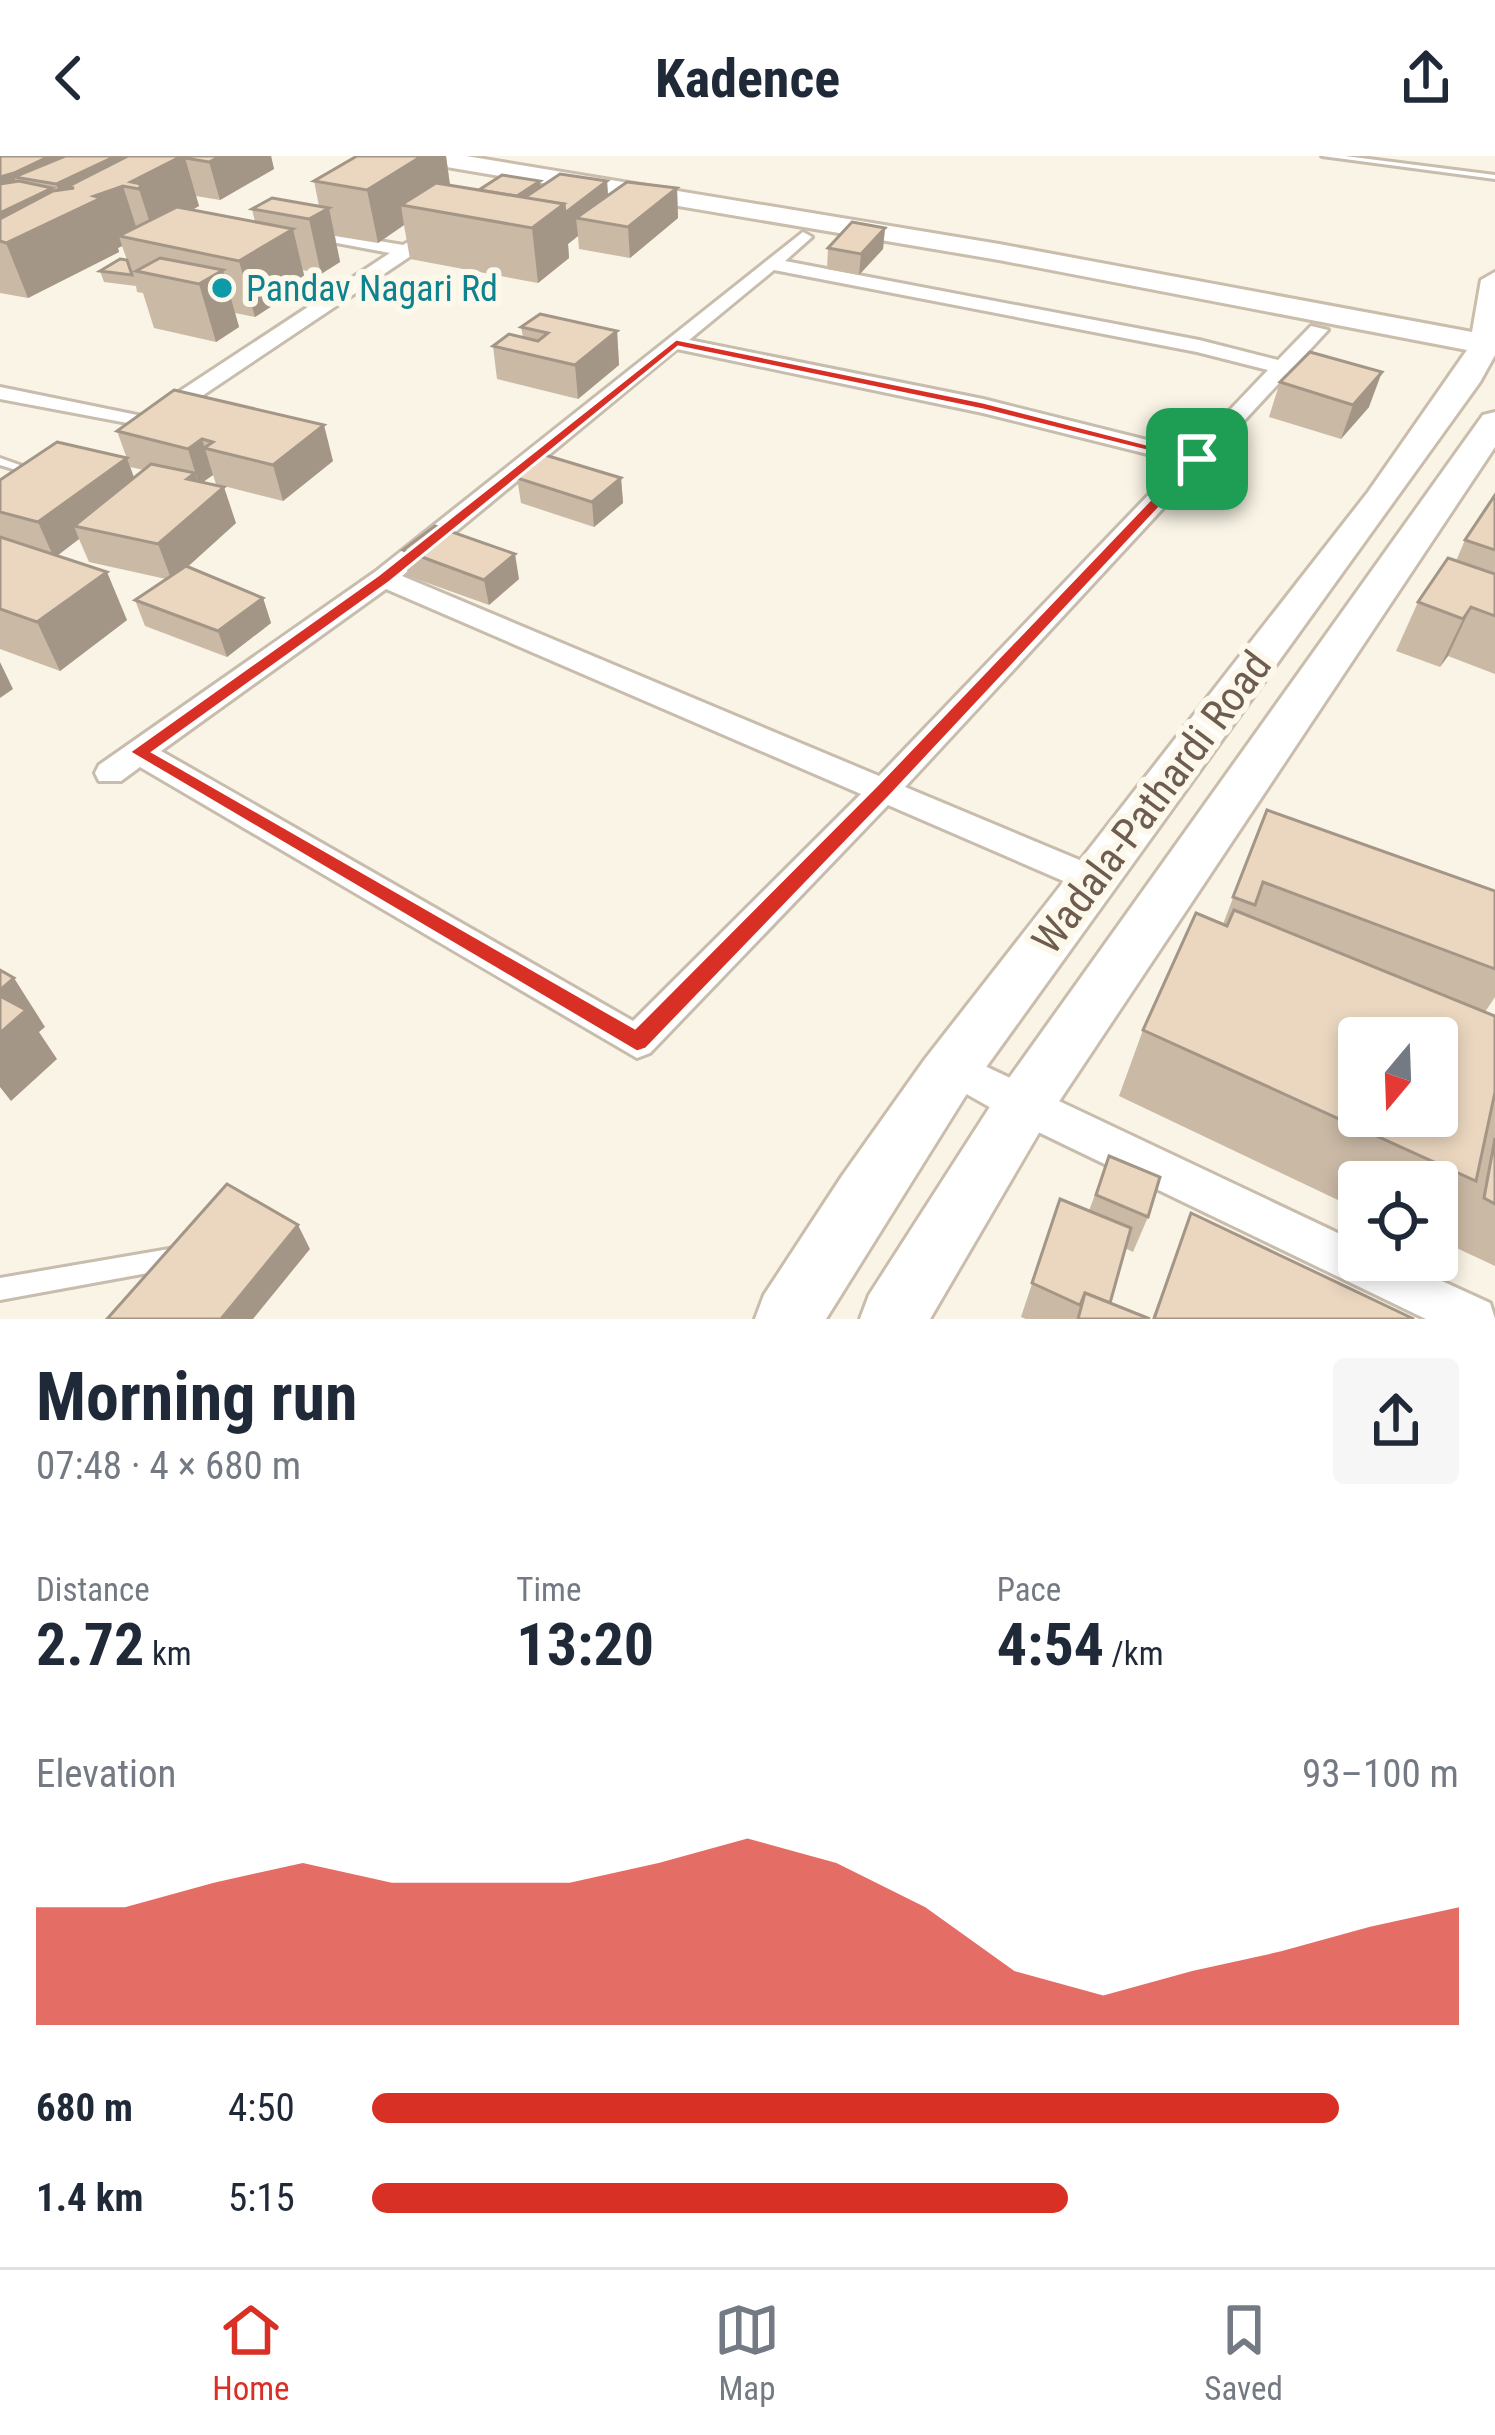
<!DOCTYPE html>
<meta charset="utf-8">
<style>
:root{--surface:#fff;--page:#f6f6f7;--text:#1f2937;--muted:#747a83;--line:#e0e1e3;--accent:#d93025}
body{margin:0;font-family:"Roboto Condensed",sans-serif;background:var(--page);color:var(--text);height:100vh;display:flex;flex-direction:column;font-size:45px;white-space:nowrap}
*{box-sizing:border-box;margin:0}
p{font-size:39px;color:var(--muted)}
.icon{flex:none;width:66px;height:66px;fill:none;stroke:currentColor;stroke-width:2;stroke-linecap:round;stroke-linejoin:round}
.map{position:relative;height:1163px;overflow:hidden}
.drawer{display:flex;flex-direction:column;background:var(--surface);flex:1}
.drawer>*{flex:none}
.needle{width:78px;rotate:199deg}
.buttons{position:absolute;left:1338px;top:861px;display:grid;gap:24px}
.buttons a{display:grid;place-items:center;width:120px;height:120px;border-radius:12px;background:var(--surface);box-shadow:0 6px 18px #0003;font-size:60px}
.pin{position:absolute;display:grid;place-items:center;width:102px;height:102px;color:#fff;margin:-51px;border-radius:24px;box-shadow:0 6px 18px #0006}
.round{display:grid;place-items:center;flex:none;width:126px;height:126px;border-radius:12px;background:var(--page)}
.summary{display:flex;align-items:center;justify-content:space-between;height:204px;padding:0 36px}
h1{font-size:66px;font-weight:700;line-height:90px}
.stats{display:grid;grid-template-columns:repeat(3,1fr);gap:18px;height:204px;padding:12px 36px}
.stats div{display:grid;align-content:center}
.stats b{font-size:60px;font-weight:700}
.stats small{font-size:33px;font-weight:400}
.stats p{font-size:33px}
.chart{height:336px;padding:24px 36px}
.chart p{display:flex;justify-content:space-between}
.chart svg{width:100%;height:216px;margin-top:12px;fill:var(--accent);opacity:.7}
ul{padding:0 36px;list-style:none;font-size:39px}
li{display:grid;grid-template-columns:192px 144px 1fr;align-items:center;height:90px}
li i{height:30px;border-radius:15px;background:var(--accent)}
header{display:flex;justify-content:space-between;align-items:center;height:156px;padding:0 36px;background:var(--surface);font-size:54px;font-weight:700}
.menu{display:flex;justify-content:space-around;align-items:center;height:168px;border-top:3px solid var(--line);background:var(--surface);font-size:33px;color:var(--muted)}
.menu a{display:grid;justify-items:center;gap:6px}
.menu .current{color:var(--accent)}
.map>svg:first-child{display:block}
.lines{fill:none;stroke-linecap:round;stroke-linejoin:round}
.lane-casing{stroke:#c8bcad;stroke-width:6}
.street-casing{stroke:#c8bcad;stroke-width:6}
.secondary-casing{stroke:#cbbdac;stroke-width:6}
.lane{fill:#fff;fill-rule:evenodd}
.street{fill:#fff;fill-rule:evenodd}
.secondary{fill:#fff;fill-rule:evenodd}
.wall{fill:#cab9a5}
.shaded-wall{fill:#a49686;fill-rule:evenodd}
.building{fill:#ebd7c0;stroke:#a49686;stroke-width:3;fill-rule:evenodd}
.route{fill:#d93025;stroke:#fff;stroke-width:3;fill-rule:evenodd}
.culture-dot{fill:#0f9aa8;stroke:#fcf8eb;stroke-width:4.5}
.labels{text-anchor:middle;stroke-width:12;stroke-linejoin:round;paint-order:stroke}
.far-culture-label{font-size:36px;fill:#0d838f;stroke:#fcf8eb;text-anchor:start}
.street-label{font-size:42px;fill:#6e5d4e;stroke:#fcf8eb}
</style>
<header><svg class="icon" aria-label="back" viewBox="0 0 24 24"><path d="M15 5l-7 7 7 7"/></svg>Kadence<svg class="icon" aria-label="share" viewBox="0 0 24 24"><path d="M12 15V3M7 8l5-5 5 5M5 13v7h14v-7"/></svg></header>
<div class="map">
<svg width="1495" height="1163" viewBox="0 0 1495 1163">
<rect width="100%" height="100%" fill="#f9f4e5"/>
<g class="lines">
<defs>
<g id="lane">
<path d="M1322 0H1345L1495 19V23Z"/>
<path d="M0 302 28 312 27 326 4 353 0 354V343L15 325 16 314 0 309Z"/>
<path d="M175 1092 183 1095 186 1102 183 1109 175 1112 0 1144V1122Z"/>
</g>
<g id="street">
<path d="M442 66 451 71 448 75 154 272 0 243V231L142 260 390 97 289 78V70L403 89Z"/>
<path d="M803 76 812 81 785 105 1199 184 1278 204 1311 170 1328 174 905 631 1106 715 1111 724 1106 733 1094 737 1082 733 888 649 650 897 637 902 140 611 121 625H99L95 617 99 609 375 416ZM774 114 1197 196 1268 214 1191 295 983 243 689 184ZM677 193 983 257 1180 306 879 620 402 420ZM386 433 861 638 633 865 161 595Z"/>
<path d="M951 894 1359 1087V1104H1396L1490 1147 1495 1163H1426L1009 962 938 922 932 910 938 898Z"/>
</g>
<g id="secondary">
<path d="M411 0H466L999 88 1472 176 1481 124 1495 116V199L1480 226 966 939 826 1163H755L764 1139 842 1020 925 903 1368 336 1467 194 999 104 423 7Z"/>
<path d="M1495 256V291L1044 968 930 1163H860L869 1139 1002 932 1483 259Z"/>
</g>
</defs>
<use href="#lane" class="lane-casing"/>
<use href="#street" class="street-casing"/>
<use href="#secondary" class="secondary-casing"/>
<use href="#lane" class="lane"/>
<use href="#street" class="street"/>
<use href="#secondary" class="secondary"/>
</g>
<g class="wall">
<path d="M0 0H271L274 13 220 44 196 40 199 50 192 54 255 66 252 53 319 50 314 25 357 0H446L450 29 479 34 540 25V31L607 25 608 39 677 32 678 62 630 102 579 93 578 80 568 88 569 102 538 127 410 103 404 69 378 87 335 80 340 106 321 118 303 114 306 128 255 161 235 157 239 171 216 186 154 172 143 137 137 136 136 130 104 126 100 115 127 104 122 90 118 92 119 96 28 142 0 137Z"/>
<path d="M885 72 883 93 859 119 827 113 828 92Z"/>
<path d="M521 171 617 175 619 209 578 243 497 223 493 190 523 181Z"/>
<path d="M1280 226 1369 251 1341 283 1269 261Z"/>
<path d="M174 234 333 305 283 345 216 328 213 319 202 326 236 367 187 411 263 442 271 467 227 501 145 470 135 444 166 423 89 406 79 383 57 400 127 464 60 515 0 493V324L134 322 144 314 130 311 117 275Z"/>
<path d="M517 322H621L623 347 594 371 521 347Z"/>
<path d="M1495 339V518L1448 500 1440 511 1396 495 1418 446 1456 405 1465 384Z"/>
<path d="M403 394 519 423 489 449 408 420Z"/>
<path d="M1267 654 1495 735V841L1485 856 1495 860V1110L1448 1088 1455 1053 1437 1077V1026H1359V1054L1119 940 1143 874 1223 768Z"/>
<path d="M1109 1000 1148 1061 1133 1096 1125 1092 1110 1147 1150 1163H1026L1021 1161 1060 1043 1089 1055Z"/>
<path d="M1191 1057 1414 1163H1152Z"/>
</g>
<g class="shaded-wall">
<path d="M50 0H206L185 2 199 50 155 74 156 86 139 33 123 30 140 83 119 80 122 90 118 92 119 96 28 142 6 87 0 85V21ZM14 21 56 28 67 58 62 61 52 32 24 46ZM67 31 74 32 75 54Z"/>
<path d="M221 0H271L274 13 220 44 209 6Z"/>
<path d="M422 0H446L451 37 401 49 404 69 378 87 367 34Z"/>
<path d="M540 25 542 45 491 59Z"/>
<path d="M607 25 609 55 576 62 578 80 568 88 569 102 538 127 532 72 564 48Z"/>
<path d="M677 32 678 62 630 102 628 71Z"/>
<path d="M329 52 340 106 321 118 309 63Z"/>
<path d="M885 72 883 93 859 119 861 98Z"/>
<path d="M293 73 306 128 255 161 239 105Z"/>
<path d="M223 114 239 171 216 186 199 128Z"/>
<path d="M617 175 619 209 578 243 575 209Z"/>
<path d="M1382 216 1369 251 1341 283 1353 249Z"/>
<path d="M324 269 333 305 283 345 273 309Z"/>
<path d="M202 283 213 319 199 329 188 293Z"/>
<path d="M127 302 140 338 74 370 79 383 54 402 38 366Z"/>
<path d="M195 317 205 347 224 331 236 367 172 425 158 388 187 323Z"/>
<path d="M621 322 623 347 594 371 592 346Z"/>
<path d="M515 398 519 423 489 449 484 424Z"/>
<path d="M107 416 127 464 60 515 37 466Z"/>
<path d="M263 442 271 467 227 501 218 475Z"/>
<path d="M1471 451 1448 500 1440 511 1463 463Z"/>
<path d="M0 506 13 533 0 542Z"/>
<path d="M14 822 45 871 39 876 57 903 11 945 0 931V834Z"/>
<path d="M298 1069 310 1093 253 1163H221Z"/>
</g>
<g class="building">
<path d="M0 0H50L14 17 0 21Z"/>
<path d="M65 0H116L56 28 14 21Z"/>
<path d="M128 0H182L131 26 141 28 139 33 123 30 94 40 101 42 6 87 0 85V63L53 35 74 32 67 31Z"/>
<path d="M185 0H221L209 6 185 2Z"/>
<path d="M357 0H422L367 34 314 25Z"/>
<path d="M560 18 607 25 565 57 564 48 524 42Z"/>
<path d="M502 19 540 25 517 40 479 34Z"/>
<path d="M19 25 52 32 0 57V28Z"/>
<path d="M627 26 677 32 628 71 576 62Z"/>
<path d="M436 27 564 48 532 72 401 49Z"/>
<path d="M272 42 329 52 309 63 252 53Z"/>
<path d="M177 51 293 73 239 105 119 80Z"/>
<path d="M852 66 885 72 861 98 828 92Z"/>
<path d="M160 102 223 114 199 128 136 115Z"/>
<path d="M120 103 127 104 132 119 100 115Z"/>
<path d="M540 158 617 175 575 209 493 190 509 178 538 185 548 177 521 171Z"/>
<path d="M1310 196 1382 216 1353 249 1280 226Z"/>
<path d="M174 234 324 269 273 309 204 292 213 286 202 283 188 293 117 275Z"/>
<path d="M57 286 127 302 38 366 0 356V324Z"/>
<path d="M545 299 621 322 592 346 517 322Z"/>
<path d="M151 308 195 317 187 323 224 331 158 388 74 370Z"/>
<path d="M1495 339V394L1465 384Z"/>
<path d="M435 370 515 398 484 424 403 394Z"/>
<path d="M0 381 107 416 37 466 0 453Z"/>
<path d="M1448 402 1495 418V460L1471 451 1463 463 1418 446Z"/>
<path d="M186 410 263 442 218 475 135 444Z"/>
<path d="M1267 654 1495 735V813L1263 726 1255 749 1233 741Z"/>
<path d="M1234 754 1495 860V936L1476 1025 1143 874 1196 757 1227 770ZM1359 882H1437V960H1359Z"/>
<path d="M0 814 14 822 0 834Z"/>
<path d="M0 840 26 854 0 877Z"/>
<path d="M1495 982V1048L1484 1042Z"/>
<path d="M1109 1000 1160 1021 1148 1061 1096 1039Z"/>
<path d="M227 1028 298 1069 221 1163H107Z"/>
<path d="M1060 1043 1131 1072 1110 1147 1085 1137 1080 1149 1032 1127Z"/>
<path d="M1191 1057 1414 1163H1154Z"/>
<path d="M1085 1137 1150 1163H1078Z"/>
</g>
<path class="route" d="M676 183 983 246 1205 303 891 639 646 893 637 896 129 596 378 419ZM678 191 983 254 1187 305 877 629 635 872 153 596 390 426Z"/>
<circle class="culture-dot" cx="222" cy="132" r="12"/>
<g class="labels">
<g class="far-culture-label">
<text x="246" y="145">Pandav Nagari Rd</text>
</g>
<g class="street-label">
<text transform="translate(1151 646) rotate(-53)" y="15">Wadala-Pathardi Road</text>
</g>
</g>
</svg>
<div class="buttons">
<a><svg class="needle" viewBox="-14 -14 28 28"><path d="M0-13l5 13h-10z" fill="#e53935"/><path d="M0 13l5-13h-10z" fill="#747a83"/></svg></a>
<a><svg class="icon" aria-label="locate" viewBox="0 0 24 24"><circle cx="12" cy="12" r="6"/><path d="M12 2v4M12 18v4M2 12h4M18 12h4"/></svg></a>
</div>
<div class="pin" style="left:1197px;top:303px;background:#1e9e55"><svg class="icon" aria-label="arrive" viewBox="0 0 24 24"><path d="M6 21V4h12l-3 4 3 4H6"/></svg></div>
</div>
<section class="drawer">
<div class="summary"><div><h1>Morning run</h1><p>07:48 · 4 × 680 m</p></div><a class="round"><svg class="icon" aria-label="share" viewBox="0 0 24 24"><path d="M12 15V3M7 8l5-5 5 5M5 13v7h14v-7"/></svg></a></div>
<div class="stats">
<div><p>Distance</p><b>2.72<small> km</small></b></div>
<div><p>Time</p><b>13:20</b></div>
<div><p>Pace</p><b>4:54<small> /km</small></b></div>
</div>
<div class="chart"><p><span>Elevation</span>93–100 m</p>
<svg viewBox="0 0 160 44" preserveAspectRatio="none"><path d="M0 44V20L10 20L20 15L30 11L40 15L50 15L60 15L70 11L80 6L90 11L100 20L110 33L120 38L130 33L140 29L150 24L160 20V44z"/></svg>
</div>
<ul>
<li><b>680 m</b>4:50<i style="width:89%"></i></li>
<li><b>1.4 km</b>5:15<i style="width:64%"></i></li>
</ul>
</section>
<nav class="menu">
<a class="current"><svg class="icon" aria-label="home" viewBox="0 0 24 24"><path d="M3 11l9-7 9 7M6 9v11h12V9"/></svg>Home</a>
<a><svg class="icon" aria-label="map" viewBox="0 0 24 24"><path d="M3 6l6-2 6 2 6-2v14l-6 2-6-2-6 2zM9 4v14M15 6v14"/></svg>Map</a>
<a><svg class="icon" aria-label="saved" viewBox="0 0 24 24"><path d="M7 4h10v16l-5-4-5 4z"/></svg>Saved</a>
</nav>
